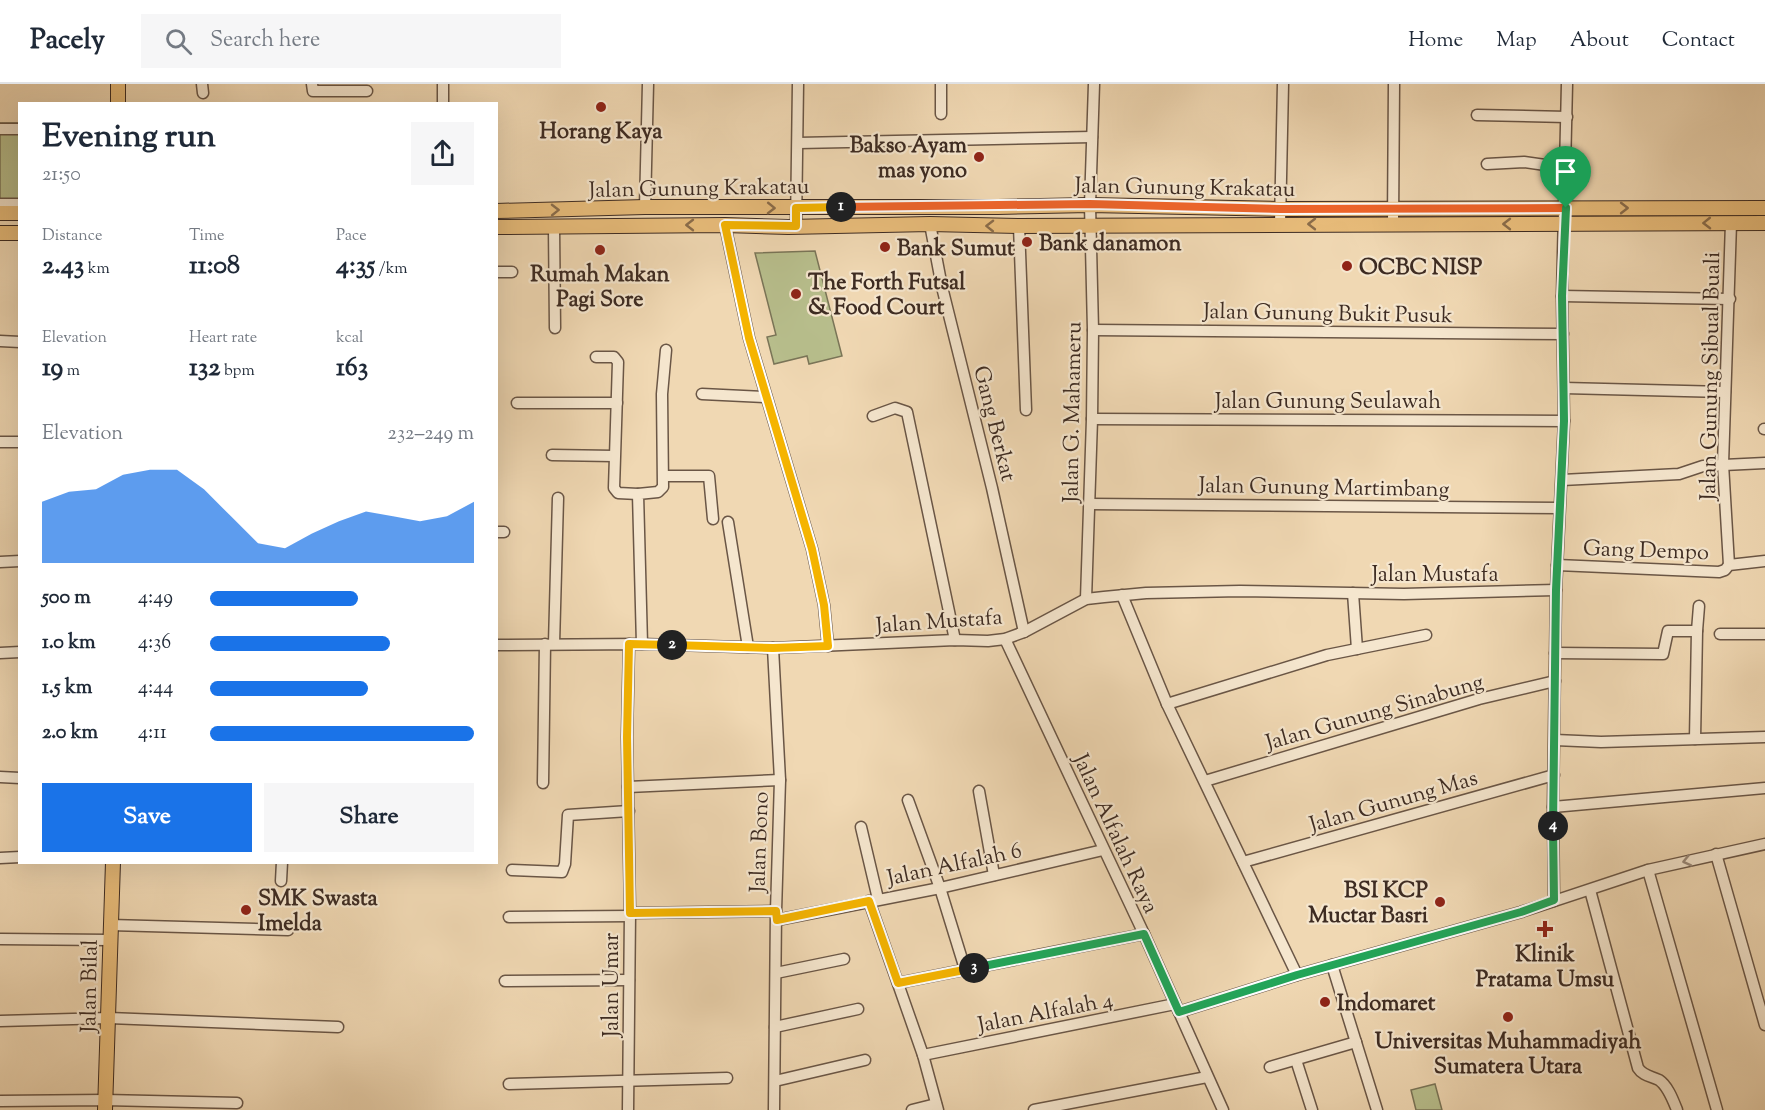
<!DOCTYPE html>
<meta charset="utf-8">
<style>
:root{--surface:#fff;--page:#f6f6f7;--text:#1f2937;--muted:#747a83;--line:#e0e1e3;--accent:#1a73e8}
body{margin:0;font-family:"Sorts Mill Goudy",serif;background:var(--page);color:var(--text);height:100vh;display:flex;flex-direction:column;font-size:22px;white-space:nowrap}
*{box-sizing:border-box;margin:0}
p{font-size:20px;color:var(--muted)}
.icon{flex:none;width:33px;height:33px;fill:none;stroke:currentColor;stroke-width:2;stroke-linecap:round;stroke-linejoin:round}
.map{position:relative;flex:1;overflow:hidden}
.sheet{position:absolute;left:18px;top:18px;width:480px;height:762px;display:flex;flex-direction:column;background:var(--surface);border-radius:0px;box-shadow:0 6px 24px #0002}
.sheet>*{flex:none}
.pin{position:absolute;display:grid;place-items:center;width:51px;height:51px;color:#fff;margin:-62px -26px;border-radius:50% 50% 50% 0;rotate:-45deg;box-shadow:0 0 6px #0007}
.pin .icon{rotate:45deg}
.km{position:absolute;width:30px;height:30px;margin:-15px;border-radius:50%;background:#222;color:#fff;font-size:16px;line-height:30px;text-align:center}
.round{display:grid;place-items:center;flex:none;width:63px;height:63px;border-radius:0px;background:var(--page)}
.overview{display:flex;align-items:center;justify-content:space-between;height:102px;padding:0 24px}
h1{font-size:33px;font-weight:700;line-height:45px}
.metrics{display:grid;grid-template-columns:repeat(3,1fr);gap:9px;height:102px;padding:6px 24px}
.metrics div{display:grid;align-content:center}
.metrics b{font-size:26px;font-weight:700}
.metrics small{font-size:16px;font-weight:400}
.metrics p{font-size:16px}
.chart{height:168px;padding:12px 24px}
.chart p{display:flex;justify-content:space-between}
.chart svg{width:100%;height:108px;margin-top:6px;fill:var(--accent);opacity:.7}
.action{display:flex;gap:12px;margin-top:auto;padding:12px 24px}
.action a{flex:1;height:69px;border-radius:0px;background:var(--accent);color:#fff;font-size:24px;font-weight:700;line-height:69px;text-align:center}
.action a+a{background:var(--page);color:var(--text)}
ul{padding:0 24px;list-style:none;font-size:20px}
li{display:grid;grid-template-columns:96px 72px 1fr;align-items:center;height:45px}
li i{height:15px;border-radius:8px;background:var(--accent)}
header{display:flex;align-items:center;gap:36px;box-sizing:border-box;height:84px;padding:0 30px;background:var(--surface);border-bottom:2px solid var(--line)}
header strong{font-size:28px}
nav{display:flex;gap:33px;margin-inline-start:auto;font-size:21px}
.search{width:420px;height:54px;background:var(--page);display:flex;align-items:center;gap:15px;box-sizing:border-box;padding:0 21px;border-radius:0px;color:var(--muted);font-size:22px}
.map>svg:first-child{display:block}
.green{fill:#b8bf8d;stroke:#7a7558;stroke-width:1.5}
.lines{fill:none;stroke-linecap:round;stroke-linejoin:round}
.minor-casing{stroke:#6a5646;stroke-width:13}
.major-casing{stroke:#3d2b22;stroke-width:16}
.minor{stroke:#f5e6ce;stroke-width:10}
.major{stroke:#e8bc7a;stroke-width:14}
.oneway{stroke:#8a6c4a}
.oneway2{stroke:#998878}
.split-1-casing{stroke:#fff;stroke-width:12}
.split-2-casing{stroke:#fff;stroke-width:12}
.split-3-casing{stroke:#fff;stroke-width:12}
.split-4-casing{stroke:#fff;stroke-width:12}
.split-5-casing{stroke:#fff;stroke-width:12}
.split-1{stroke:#f0652b;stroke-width:8}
.split-2{stroke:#f5b400;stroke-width:8}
.split-3{stroke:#f5b400;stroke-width:8}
.split-4{stroke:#22a559;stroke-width:8}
.split-5{stroke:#22a559;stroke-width:8}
.poi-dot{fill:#8f2418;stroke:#f5e6ce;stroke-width:2}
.labels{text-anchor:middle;stroke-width:4.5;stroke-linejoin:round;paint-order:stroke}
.poi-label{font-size:22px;font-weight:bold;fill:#3d2b22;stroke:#f5e6ce;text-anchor:start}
.street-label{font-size:22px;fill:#3d2b22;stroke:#f5e6ce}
</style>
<header>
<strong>Pacely</strong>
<div class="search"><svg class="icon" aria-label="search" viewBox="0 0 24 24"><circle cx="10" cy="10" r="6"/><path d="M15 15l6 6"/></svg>Search here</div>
<nav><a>Home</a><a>Map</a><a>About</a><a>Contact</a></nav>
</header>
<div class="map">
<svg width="1765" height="1026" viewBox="0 0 1765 1026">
<rect width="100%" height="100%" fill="#f0d8b3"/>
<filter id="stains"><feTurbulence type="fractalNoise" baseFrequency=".00333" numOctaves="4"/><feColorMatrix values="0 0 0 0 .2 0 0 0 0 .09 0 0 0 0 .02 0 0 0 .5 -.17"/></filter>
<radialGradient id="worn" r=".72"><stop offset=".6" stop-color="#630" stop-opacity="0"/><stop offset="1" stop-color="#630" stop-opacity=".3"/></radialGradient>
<g class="green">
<rect x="0" y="39" width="19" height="85"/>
<path d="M815 167 842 272 809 280 807 272 774 280 767 253 776 251 755 169Z"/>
<path d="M1435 1000 1442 1026H1416L1411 1006Z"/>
</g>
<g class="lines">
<defs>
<g id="minor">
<path d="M202 0 203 9"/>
<path d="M312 0 313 7H367"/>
<path d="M443 20V0"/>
<path d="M941 30V0"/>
<path d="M1477 31 1567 33"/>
<path d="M0 45H20"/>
<path d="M798 59 1092 53"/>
<path d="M1487 80 1524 78 1566 84"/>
<path d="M0 120H20"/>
<path d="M645 123 648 0"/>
<path d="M930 140 942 203 992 404 1024 548"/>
<path d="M1280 140 1283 0"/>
<path d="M1393 140 1394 0"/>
<path d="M725 141 749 254 812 465 824 521 828 562"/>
<path d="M796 142 798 0"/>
<path d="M1019 142 1026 326"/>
<path d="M554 143 555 244"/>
<path d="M496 188H512"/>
<path d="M1562 212 1730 215"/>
<path d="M1093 246 1563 250"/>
<path d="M0 257 20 258"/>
<path d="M596 273H614L618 278 614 404 618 409 638 410"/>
<path d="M1564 304 1725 308"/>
<path d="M702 310 766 313"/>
<path d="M517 319H617"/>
<path d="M873 332 895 324 907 328 955 556"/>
<path d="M1092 335 1564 337"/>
<path d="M1764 345H1765"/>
<path d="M0 358H20"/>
<path d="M552 371 614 372"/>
<path d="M664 392H709L713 435"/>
<path d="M1562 396 1679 390 1703 382 1765 379"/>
<path d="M1089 420 1559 424"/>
<path d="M728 438 748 563"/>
<path d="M496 448H504"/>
<path d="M0 478 20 477"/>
<path d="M1557 481 1719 488 1725 486 1729 481 1765 477"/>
<path d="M1729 481 1723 380 1731 139"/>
<path d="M1353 509 1357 565"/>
<path d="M1122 511 1167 620 1297 891"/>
<path d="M1086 515 1092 335 1093 246 1090 121 1094 0"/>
<path d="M1697 547 1699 522"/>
<path d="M1720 550H1765"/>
<path d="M1005 555 1144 850 1223 1026"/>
<path d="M554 560 558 414"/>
<path d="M642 560 638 410 658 408 663 403 662 310 666 266"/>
<path d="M496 561 642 560 773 564 955 556 988 557 1005 555 1024 548 1086 515 1104 513 1146 509 1240 507 1404 510 1556 506"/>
<path d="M773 564 780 696 776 827 774 1026"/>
<path d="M0 569 20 568"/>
<path d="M1555 569 1663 570 1668 547H1697L1695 655"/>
<path d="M1167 620 1327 571 1426 551"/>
<path d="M1555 656 1601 658 1765 653"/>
<path d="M0 693 20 694"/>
<path d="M1205 697 1479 615 1555 597"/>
<path d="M543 699 545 560"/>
<path d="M628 703 780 696"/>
<path d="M979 707 994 791"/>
<path d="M908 716 940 804 965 885"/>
<path d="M1553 723 1765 704"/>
<path d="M861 743 878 815"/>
<path d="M1716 770 1765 941"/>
<path d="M0 774 20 773"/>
<path d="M1243 778 1554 691"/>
<path d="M512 786 562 788 565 780 568 731 629 727"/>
<path d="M1648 786 1717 1026"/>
<path d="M281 797 282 778"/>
<path d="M1590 806 1638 984C1643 992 1651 992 1659 996 1668 1002 1673 1016 1677 1026"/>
<path d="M869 817 923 971 938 1026"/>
<path d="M1554 817 1553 723 1556 506 1564 337 1562 212 1567 0"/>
<path d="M630 829 776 827"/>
<path d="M509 833 630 832"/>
<path d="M777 836 940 804 1103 766"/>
<path d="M110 841 288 846"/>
<path d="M0 855 110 856"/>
<path d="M1332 881 1377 1026"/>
<path d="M776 889 844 875"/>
<path d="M505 897 629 896"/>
<path d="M898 899 1144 850"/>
<path d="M1179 928 1297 891 1521 828 1648 786 1765 760"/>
<path d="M0 937 109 934 338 943"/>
<path d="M775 943 858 925"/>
<path d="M923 971 1175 920"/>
<path d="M1296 976 1312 1026"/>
<path d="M1270 983 1356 958"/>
<path d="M775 997 865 976"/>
<path d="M509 1000 727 994"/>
<path d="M0 1017 105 1016 237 1019"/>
<path d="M628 1026 630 829 627 653 629 560"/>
<path d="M912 1026 936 1020"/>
<path d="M1034 1026 1207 993"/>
</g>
<g id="major">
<path d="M118 20V0"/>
<path d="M496 127 645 123H998L1090 121 1281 125 1765 124"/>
<path d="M0 129H20"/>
<path d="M496 143 725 141 788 143 930 140 1019 142 1765 139"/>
<path d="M0 149H20"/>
<path d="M105 1026 113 778"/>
</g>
</defs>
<use href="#minor" class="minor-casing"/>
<use href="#major" class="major-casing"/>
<use href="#minor" class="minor"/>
<use href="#major" class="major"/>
</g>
<defs><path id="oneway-chevron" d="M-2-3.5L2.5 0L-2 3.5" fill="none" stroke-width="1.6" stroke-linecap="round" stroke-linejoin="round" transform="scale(1.5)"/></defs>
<g class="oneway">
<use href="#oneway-chevron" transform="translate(771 124) rotate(1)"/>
<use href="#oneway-chevron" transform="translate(1624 124)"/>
<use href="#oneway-chevron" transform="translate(555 126) rotate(-1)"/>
<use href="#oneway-chevron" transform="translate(1707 139) rotate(179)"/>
<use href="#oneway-chevron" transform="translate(1312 140) rotate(180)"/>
<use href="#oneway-chevron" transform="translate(1507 140) rotate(-180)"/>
<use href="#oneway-chevron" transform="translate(690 141) rotate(180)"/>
<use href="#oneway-chevron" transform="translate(990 142) rotate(-179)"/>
</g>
<use class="oneway2" href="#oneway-chevron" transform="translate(1687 777) rotate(167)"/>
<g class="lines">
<defs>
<path id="split-1" d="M841 123 1090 120 1281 125 1566 124"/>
<path id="split-2" d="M672 561 773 564 828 562 824 521 812 465 749 254 725 141 796 142V124L841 123"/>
<path id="split-3" d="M672 561 629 560 627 653 630 829 776 827 777 836 869 817 898 899 974 884"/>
<path id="split-4" d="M974 884 1144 850 1179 928 1297 891 1521 828 1554 816 1553 742"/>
<path id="split-5" d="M1553 742 1556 506 1564 337 1562 212 1566 124"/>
</defs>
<use href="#split-1" class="split-1-casing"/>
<use href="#split-2" class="split-2-casing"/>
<use href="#split-3" class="split-3-casing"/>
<use href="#split-4" class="split-4-casing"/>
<use href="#split-5" class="split-5-casing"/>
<use href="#split-1" class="split-1"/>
<use href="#split-2" class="split-2"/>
<use href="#split-3" class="split-3"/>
<use href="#split-4" class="split-4"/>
<use href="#split-5" class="split-5"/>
</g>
<g class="poi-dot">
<circle cx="601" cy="23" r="6"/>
<circle cx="979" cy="73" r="6"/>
<circle cx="1027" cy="158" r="6"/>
<circle cx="885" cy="163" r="6"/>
<circle cx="600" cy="166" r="6"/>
<circle cx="1347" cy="182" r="6"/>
<circle cx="796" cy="210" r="6"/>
<circle cx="1440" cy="818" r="6"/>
<circle cx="246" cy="826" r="6"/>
<path d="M1542 836h6v6h6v6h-6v6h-6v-6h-6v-6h6z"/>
<circle cx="1325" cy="918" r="6"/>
<circle cx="1508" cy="933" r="6"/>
</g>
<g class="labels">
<g class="poi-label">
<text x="601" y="54" text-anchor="middle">Horang Kaya</text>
<text x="967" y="68" text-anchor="end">Bakso Ayam<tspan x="967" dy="25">mas yono</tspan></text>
<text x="1039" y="166">Bank danamon</text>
<text x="897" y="171">Bank Sumut</text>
<text x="1359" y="190">OCBC NISP</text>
<text x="600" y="197" text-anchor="middle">Rumah Makan<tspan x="600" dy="25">Pagi Sore</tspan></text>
<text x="808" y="205">The Forth Futsal<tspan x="808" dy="25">&amp; Food Court</tspan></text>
<text x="1428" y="813" text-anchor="end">BSI KCP<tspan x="1428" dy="25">Muctar Basri</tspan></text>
<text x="258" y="821">SMK Swasta<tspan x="258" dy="25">Imelda</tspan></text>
<text x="1545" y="877" text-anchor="middle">Klinik<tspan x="1545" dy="25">Pratama Umsu</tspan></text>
<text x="1337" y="926">Indomaret</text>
<text x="1508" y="964" text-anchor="middle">Universitas Muhammadiyah<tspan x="1508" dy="25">Sumatera Utara</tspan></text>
</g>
<g class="street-label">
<text transform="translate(1185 102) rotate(1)" y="8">Jalan Gunung Krakatau</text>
<text transform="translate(699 103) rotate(-1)" y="8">Jalan Gunung Krakatau</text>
<text transform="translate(1328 228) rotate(1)" y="8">Jalan Gunung Bukit Pusuk</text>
<text transform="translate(1709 292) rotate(-89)" y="8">Jalan Gunung Sibual Buali</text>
<text x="1328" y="324">Jalan Gunung Seulawah</text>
<text transform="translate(1071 328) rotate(-89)" y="8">Jalan G. Mahameru</text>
<text transform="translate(996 339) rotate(76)" y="8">Gang Berkat</text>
<text transform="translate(1324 402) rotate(1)" y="8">Jalan Gunung Martimbang</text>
<text transform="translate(1646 465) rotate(2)" y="8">Gang Dempo</text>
<text x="1435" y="497">Jalan Mustafa</text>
<text transform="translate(939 536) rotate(-4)" y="8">Jalan Mustafa</text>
<text transform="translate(1374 627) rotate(-16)" y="8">Jalan Gunung Sinabung</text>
<text transform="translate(1393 716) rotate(-16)" y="8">Jalan Gunung Mas</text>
<text transform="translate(1117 749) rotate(65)" y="8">Jalan Alfalah Raya</text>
<text transform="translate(758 758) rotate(-88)" y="8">Jalan Bono</text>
<text transform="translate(954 779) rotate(-12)" y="8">Jalan Alfalah 6</text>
<text transform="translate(610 901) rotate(-90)" y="8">Jalan Umar</text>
<text transform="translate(88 902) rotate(-89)" y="8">Jalan Bilal</text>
<text transform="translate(1045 927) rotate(-11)" y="8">Jalan Alfalah 4</text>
</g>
</g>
<rect width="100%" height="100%" filter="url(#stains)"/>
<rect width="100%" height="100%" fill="url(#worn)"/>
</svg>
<div class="pin" style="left:1566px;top:124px;background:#1e9e55"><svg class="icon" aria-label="arrive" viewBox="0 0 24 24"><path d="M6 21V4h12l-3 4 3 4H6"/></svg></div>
<b class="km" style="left:841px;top:123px">1</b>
<b class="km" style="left:672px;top:561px">2</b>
<b class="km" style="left:974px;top:884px">3</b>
<b class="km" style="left:1553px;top:742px">4</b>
<section class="sheet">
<div class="overview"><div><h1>Evening run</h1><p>21:50</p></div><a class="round"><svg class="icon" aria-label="share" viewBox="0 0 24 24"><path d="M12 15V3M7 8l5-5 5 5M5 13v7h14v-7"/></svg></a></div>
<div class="metrics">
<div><p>Distance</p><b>2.43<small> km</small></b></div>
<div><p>Time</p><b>11:08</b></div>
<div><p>Pace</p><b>4:35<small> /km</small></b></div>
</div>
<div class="metrics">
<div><p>Elevation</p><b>19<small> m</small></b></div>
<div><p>Heart rate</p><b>132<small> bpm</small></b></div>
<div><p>kcal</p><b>163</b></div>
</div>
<div class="chart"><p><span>Elevation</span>232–249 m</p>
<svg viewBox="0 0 160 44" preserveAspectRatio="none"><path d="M0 44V19L10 15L20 14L30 8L40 6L50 6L60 14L70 25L80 36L90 38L100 32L110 27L120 23L130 25L140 27L150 25L160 19V44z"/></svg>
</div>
<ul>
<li><b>500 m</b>4:49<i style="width:56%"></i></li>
<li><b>1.0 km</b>4:36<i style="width:68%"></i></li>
<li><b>1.5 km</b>4:44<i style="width:60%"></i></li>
<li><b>2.0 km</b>4:11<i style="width:100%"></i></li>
</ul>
<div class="action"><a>Save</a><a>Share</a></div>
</section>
</div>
